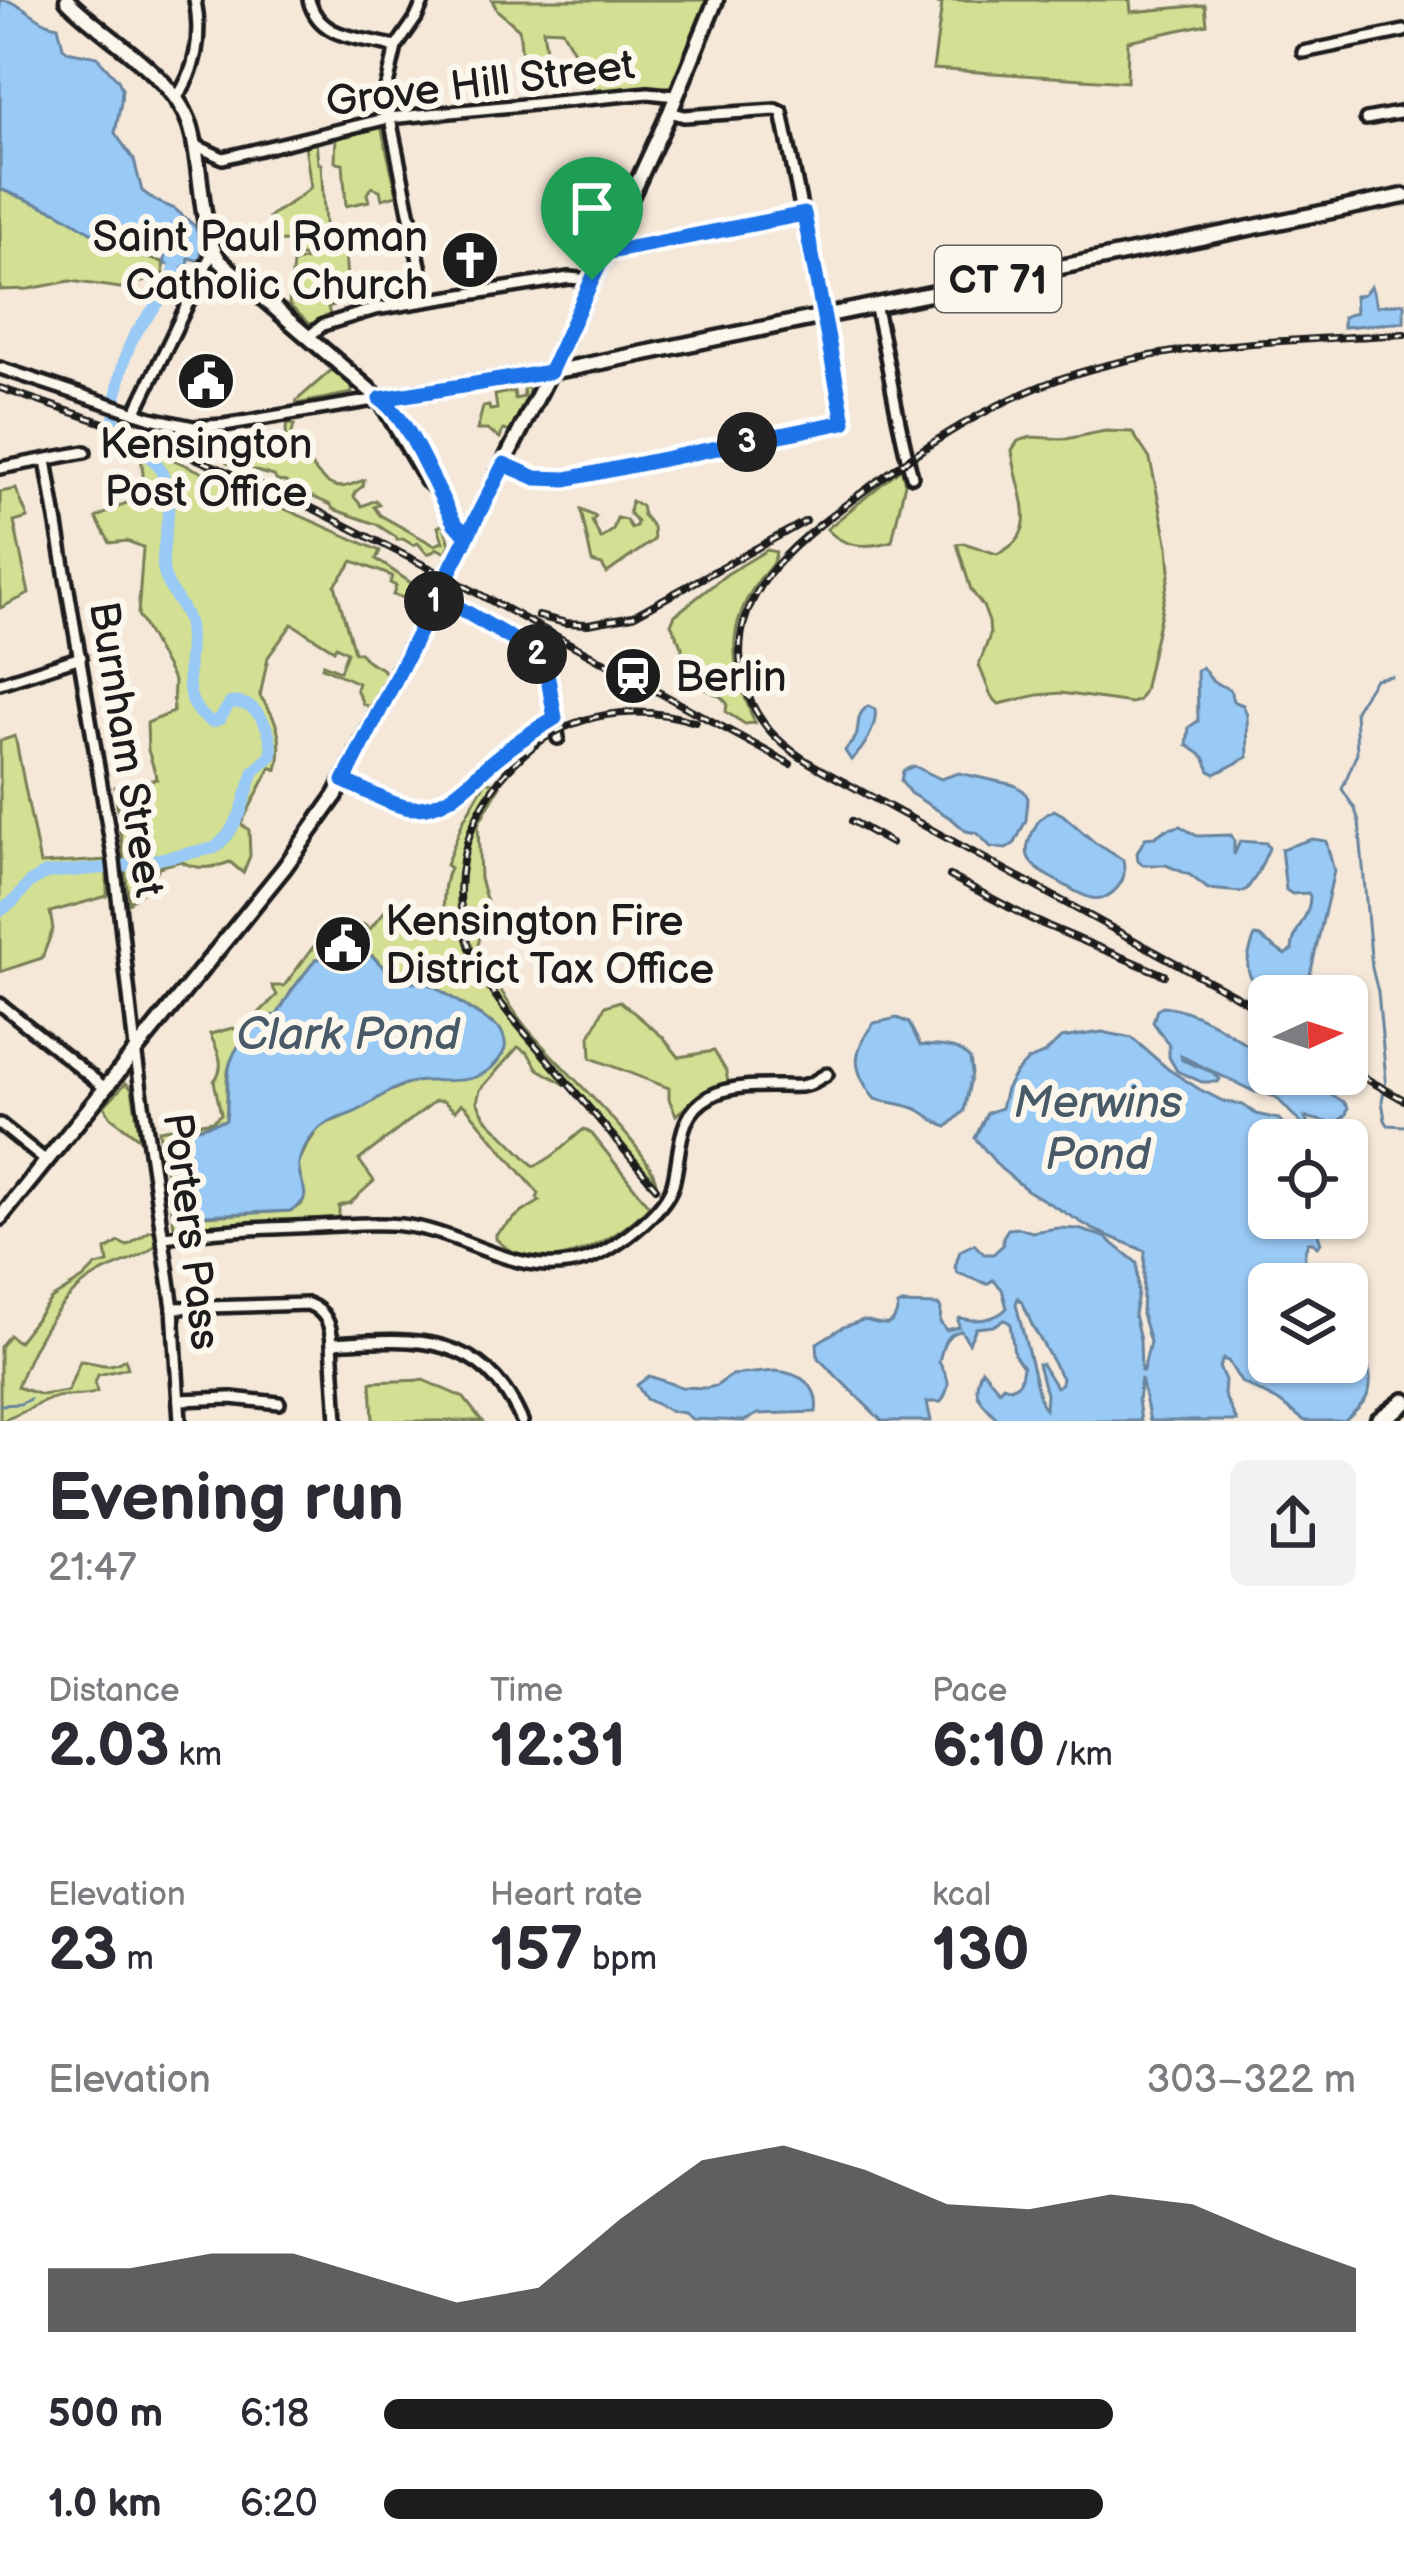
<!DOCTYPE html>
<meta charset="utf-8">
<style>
:root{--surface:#fff;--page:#f2f2f3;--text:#2b2b33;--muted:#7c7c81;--accent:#1c1c1c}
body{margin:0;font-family:"Balsamiq Sans",sans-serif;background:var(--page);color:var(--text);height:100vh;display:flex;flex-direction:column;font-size:45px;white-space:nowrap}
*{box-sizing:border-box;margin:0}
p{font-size:39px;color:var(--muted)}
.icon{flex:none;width:66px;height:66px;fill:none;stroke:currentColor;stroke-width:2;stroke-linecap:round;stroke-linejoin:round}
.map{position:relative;height:1421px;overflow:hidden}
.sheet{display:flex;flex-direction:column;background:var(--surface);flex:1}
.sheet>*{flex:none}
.needle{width:78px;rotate:87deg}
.fabs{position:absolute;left:1248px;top:975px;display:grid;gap:24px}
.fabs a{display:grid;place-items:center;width:120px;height:120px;border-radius:18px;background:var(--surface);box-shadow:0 3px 9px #0004;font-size:60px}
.pin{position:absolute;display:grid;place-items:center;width:102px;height:102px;color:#fff;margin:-123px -51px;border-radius:50% 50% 50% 0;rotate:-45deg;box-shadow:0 0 12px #0007}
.pin .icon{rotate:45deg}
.km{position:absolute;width:60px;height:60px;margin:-30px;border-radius:50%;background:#222;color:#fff;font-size:33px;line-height:60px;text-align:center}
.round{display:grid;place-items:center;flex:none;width:126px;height:126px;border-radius:18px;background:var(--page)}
.headline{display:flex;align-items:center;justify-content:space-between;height:204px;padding:0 48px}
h1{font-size:66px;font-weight:600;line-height:90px}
.metrics{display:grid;grid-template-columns:repeat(3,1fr);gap:18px;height:204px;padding:12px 48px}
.metrics div{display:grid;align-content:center}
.metrics b{font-size:60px;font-weight:600}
.metrics small{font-size:33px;font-weight:400}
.metrics p{font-size:33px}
.chart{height:336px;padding:24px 48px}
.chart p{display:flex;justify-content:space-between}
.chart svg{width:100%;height:216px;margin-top:12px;fill:var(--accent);opacity:.7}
ul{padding:0 48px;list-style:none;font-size:39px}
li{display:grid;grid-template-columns:192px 144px 1fr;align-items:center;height:90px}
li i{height:30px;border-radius:15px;background:var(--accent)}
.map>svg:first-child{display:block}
.green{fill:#d3df92;stroke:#787e57;stroke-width:3;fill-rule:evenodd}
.water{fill:#99c9f5;stroke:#67849e;stroke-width:3;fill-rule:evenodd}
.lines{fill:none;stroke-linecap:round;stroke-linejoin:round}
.stream{stroke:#67849e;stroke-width:3}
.river{stroke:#99c9f5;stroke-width:12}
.minor-casing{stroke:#1c1c1c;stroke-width:18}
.major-casing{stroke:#1c1c1c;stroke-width:21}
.highway-casing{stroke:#1c1c1c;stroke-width:24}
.minor{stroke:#fbf7ec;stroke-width:9}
.major{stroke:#fbf7ec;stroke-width:12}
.highway{stroke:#fbf7ec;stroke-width:15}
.rail-casing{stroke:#1c1c1c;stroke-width:8}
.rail{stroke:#fbf7ec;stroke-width:3;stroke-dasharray:9;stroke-linecap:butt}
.route-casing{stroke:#fff;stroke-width:24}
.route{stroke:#1a73e8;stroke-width:15}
.labels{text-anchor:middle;stroke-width:12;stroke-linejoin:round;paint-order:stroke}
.shield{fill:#fbf7ec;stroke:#5f5e5a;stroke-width:3}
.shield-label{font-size:39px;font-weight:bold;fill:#1c1c1c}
.street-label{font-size:42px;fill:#1c1c1c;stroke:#fbf7ec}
.poi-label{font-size:42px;fill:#1c1c1c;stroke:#fbf7ec;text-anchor:start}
.water-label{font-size:45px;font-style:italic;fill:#485968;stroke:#fbf7ec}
</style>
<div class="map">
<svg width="1404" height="1421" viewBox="0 0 1404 1421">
<rect width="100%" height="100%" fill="#f5e8d9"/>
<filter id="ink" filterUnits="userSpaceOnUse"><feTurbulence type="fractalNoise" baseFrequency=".00833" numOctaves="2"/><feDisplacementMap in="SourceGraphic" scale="24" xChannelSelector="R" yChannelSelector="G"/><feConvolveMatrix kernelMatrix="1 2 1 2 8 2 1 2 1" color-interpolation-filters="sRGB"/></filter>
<g filter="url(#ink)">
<g class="green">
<path d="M492 0H707L673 86 598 95 562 30 543 29 548 64 523 66 519 29 497 10Z"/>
<path d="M921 0H1130L1131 12 1205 5 1207 24 1128 41 1127 82 933 69 942 4Z"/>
<path d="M381 126 397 195 382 199 380 190 372 187 367 194 369 201 346 206 343 163 335 162 336 136Z"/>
<path d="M316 141 318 163 321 164 327 255 345 252 347 280 355 292 349 301 328 307 330 315 311 325 289 305 293 263 310 258 296 255 288 241 270 242 269 217C284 206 298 200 311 187L305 145Z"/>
<path d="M0 189 58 212 85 227 107 244 142 257 163 262 164 276 120 288 70 281 29 289 0 290Z"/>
<path d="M335 367 352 382V393L296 404 297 400Z"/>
<path d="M523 385 529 389V398L512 432 503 430 500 438 487 430H477L483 407 489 406 490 410 497 409 495 395 514 391 515 399 524 397Z"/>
<path d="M288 419 289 424 294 425 292 433C301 448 316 481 335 486 344 489 355 483 364 480L363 486 355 492 354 497 362 506 376 500 379 504 374 507 380 515 434 545 443 542 438 527 443 524 450 544 446 553 436 548 435 551 427 554 418 543 413 545 403 539 397 540 396 537 376 524 333 509 331 505C317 498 297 492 286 482L277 481 274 476 249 469 239 463 234 465 227 463 218 451 219 448C232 449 239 456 253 456L257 448H264L274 464H291L293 458C287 449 284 427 288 419Z"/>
<path d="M1105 431 1132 432 1150 459 1168 546 1170 571 1144 691 1138 701 1131 703 1061 693 1038 695 999 704 991 696 979 665 990 635 989 622 983 606 971 590 957 544 964 543 997 554C1046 533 1015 490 1012 450L1018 441 1031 437 1066 439Z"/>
<path d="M140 445 380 551 376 559 420 589 427 591 409 633 418 602 393 595 396 586 390 583 392 576 353 561 335 585 354 652H360C366 665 381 664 388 675L371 708 363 704 356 689 358 683 322 667 323 664 340 671 347 652 336 646 334 650 292 624 268 657 260 696C278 719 284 741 277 770L271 767 241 824 249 830 250 856 243 873 230 862C214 868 196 871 181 861L159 867 150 885 129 903 115 787 157 779 148 750 147 723 173 712 174 681 138 615 143 547 127 541 110 543 96 518 145 494Z"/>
<path d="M901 468 905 483 892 541C869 548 844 548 827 529Z"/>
<path d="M16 489 28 518 14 522 29 594 0 608V492Z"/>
<path d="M631 501 641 506 643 515 653 527 654 540 607 573 602 565 592 562 581 510 596 517 592 521 601 539 613 530 617 518 626 520 631 528 636 526 637 522 629 513Z"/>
<path d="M767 550 776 552C775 566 764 572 756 584 723 633 733 672 755 723L745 724 726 712 727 703 721 697 688 680 681 667 682 647 671 624 675 615 727 574Z"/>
<path d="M15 736 40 864 107 860V896L50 912 53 929 42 958 0 972V741Z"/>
<path d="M486 781 500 786 478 824 480 879 488 905 478 945C491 974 505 1001 525 1026 552 1060 650 1147 656 1182L578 1092 538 1069 528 1053 518 1047 480 1090 477 1102 485 1117 534 1166C555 1158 566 1143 584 1129L592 1134 649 1206C620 1238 555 1275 511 1251 505 1248 501 1243 496 1239V1234L518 1215 540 1201 537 1198 539 1194 466 1107 461 1104 455 1111 443 1101H435L359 1160 374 1181 350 1203 339 1206V1217L333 1221 174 1226 159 1130 213 1121 221 1114 214 1081C227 1065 217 1050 210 1034L233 1028 243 1035 254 1018 277 995 272 986H284L320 938 332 945 334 953 353 950 366 941 357 928 363 924 370 929 389 906 409 910 410 905 431 914 440 927C447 904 440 889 450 868L446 865 463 821ZM367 954 373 956 395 979 432 985 492 1023 409 1083 388 1092 355 1112 320 1126 306 1147 298 1164 304 1199 301 1205 290 1211 188 1217 175 1198 168 1140 170 1136 226 1120C230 1075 218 1067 253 1030 262 1022 265 1017 277 1015L292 990 316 959Z"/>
<path d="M620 1001 663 1037 679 1057 714 1051 726 1071 728 1082 703 1093 676 1115 669 1099V1088L591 1058 590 1036 605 1006Z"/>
<path d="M126 1083 132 1089 140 1139 111 1117 104 1106Z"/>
<path d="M150 1231H156L159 1241C147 1258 119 1263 101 1273 57 1296 34 1344 17 1387L41 1395 68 1391 80 1361C98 1362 107 1371 125 1359L128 1368 98 1375 95 1383 97 1392C84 1398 71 1394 57 1397 39 1401 21 1416 0 1421V1347L9 1335 18 1342 51 1299 83 1279 96 1266 108 1263 106 1250 119 1242 127 1246Z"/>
<path d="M423 1380 464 1398 482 1421H373L371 1382Z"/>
</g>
<g class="water">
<path d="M0 0C23 0 37 24 58 26L63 47 67 51 97 57 118 80 122 89 121 102 115 133 134 160 142 191 156 201 175 209 195 226 202 247 200 261 189 258 188 268 165 264V256L117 248 58 212 0 189Z"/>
<path d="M1371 286 1377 306 1404 303V322L1343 327V317L1356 312 1355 296 1364 294Z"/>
<path d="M1202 667 1213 682 1230 689 1233 701 1243 705 1247 715 1248 757 1215 774 1210 771 1204 757 1187 745 1189 727 1198 721 1197 671Z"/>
<path d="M868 706 875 709C878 726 863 750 851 760L845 751C848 745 857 739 857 733 859 721 857 714 868 706Z"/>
<path d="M914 766 941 779 959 773 1014 785 1024 791 1028 798 1026 820 1015 843 1006 849 991 847 977 833 966 831 952 819 910 793 901 781 903 771Z"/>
<path d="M1054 810 1063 815 1094 842 1123 860C1125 872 1125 879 1117 888 1098 911 1077 891 1057 881 1038 871 1020 861 1030 838 1038 821 1037 819 1054 810Z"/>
<path d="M1180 826 1197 836 1231 835 1234 840V855L1240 841 1266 843 1269 848 1258 873 1247 889 1241 892 1208 889 1190 875 1166 865H1143L1138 861 1137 853 1145 838 1155 837 1165 830Z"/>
<path d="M1312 839 1326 841 1334 871 1307 988 1303 996H1287L1275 989 1264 991C1242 977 1246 958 1255 936L1260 937 1285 955 1292 950C1293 927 1310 919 1310 896L1308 893 1292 894 1286 890 1281 849Z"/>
<path d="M367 954 373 957 395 979 432 985 500 1029C508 1043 507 1050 497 1062 475 1090 439 1076 409 1083 403 1084 397 1088 392 1090 380 1096 370 1104 359 1110 346 1117 328 1119 317 1130 310 1137 300 1153 299 1163 296 1184 319 1196 290 1211L182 1216 175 1198 170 1136 226 1120C231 1078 219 1064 252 1029 261 1020 265 1017 277 1015L292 990 316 959Z"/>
<path d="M1163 1006C1200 1009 1239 1040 1269 1060V1074H1292L1344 1102 1348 1108 1346 1115 1335 1124 1305 1117 1307 1123 1331 1132 1327 1137 1309 1132 1276 1097 1253 1091 1181 1056 1182 1060 1212 1072 1220 1079 1218 1082H1202L1177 1071 1169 1057V1045L1153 1022 1157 1009Z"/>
<path d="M897 1018 909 1023 920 1045C939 1047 955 1043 970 1059L972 1073 964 1111 947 1127C935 1123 930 1116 919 1110 905 1104 890 1103 875 1099 852 1070 851 1053 874 1023Z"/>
<path d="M1102 1032 1132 1038 1168 1069 1199 1089 1223 1101 1243 1105 1256 1114 1279 1119 1296 1140H1269V1218H1317L1315 1224 1321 1243 1317 1247 1313 1242H1308C1301 1258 1306 1270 1315 1284H1269V1362H1347V1331C1362 1346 1378 1377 1366 1398 1361 1407 1351 1414 1344 1421H1305L1278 1401 1241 1382 1228 1361 1223 1359 1219 1367 1225 1380 1224 1395 1237 1421H1150L1141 1378 1138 1400 1141 1421H999C983 1402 969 1397 982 1369L999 1390 1003 1385 1011 1388 1020 1382 1023 1367 1014 1354 1010 1323 1004 1320 993 1326 976 1328 969 1343 961 1331C943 1335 943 1346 939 1362 949 1378 952 1385 941 1402H927L931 1421H882L818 1358 817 1343 843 1327 863 1320C879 1322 894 1334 898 1306L902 1304 938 1305 941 1309 940 1322 946 1330 959 1327 958 1320 960 1318C975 1322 996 1320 1007 1308L1002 1289 993 1280 987 1284 958 1273 955 1267 960 1251 974 1244 984 1254H993L1003 1245V1237L1008 1229 1019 1228 1032 1232 1058 1228 1078 1229 1105 1237 1137 1263 1138 1294 1134 1314 1140 1340 1141 1371H1143L1150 1342 1142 1314 1145 1251 1094 1230 1027 1190 1000 1168 975 1138 987 1113 1001 1108 1006 1089 1015 1074 1027 1061 1045 1053 1061 1038ZM1018 1298 1023 1303 1032 1325 1062 1378 1061 1384 1056 1387 1042 1364H1038L1046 1394 1045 1409 1041 1403 1016 1304Z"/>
<path d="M775 1371C800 1373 820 1385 816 1412L758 1414 744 1421 692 1419 684 1413 671 1411 646 1399 637 1385 649 1376 681 1387 706 1388 716 1386 732 1375Z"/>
</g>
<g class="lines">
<g class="stream">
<path d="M1392 676 1375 679 1355 710 1357 753 1342 789 1355 809 1359 822 1372 968 1378 992 1386 1080 1382 1101 1385 1120 1388 1125 1404 1126"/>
<path d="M0 1405 20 1404 30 1399"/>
</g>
<path class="river" d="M0 911 14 901 30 882 46 873 117 867 215 848 228 835 240 814 254 771 272 755C272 730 258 699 230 703L220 719 212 722C171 700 198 651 187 618 180 599 165 588 163 567 161 535 177 508 162 473 151 447 125 452 114 432 113 406 121 361 133 338 149 309 178 290 176 254"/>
<defs>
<g id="minor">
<path d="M309 0C320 42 363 36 396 47"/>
<path d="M424 0 416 18 396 47 385 94 427 300"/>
<path d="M1303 52 1404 31"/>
<path d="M176 99C197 69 202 36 195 0"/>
<path d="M1366 119 1404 112"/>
<path d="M195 145 223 158 389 118 648 93 676 96"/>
<path d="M605 253 804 214"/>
<path d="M875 305C889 362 896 420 912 476"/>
<path d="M308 337 323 325 375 309 569 278 592 280"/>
<path d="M0 368 151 418 193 427 224 425 380 399"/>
<path d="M380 399 393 411 455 524 468 535"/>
<path d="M381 404 426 481 432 486"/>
<path d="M135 413 213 251"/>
<path d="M46 460 114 861 135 1049 173 1308 180 1421"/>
<path d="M504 464 536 478 566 480 844 422 782 112 776 110 684 116 670 112"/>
<path d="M0 468 85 452"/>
<path d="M437 595 540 657 547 673 558 738"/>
<path d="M0 683 81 657"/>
<path d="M344 781C364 789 384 802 405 807 447 815 472 778 500 756 517 742 536 730 555 718"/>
<path d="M0 1004 105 1088"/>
<path d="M0 1124 46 1161"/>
<path d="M164 1237C215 1230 266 1228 319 1226 346 1225 374 1222 401 1225 468 1232 516 1281 585 1260 613 1251 664 1213 673 1184 682 1151 675 1115 711 1096 736 1082 773 1087 801 1086L810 1084 827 1074"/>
<path d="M173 1308 308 1304C326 1311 331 1325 332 1343 415 1338 483 1332 522 1421"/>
<path d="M332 1343 337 1421"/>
<path d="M179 1400 231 1398 279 1403"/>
</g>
<g id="major">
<path d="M67 0C104 38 172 73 190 125 203 164 198 229 220 261L380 399 572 368 1404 196"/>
<path d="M0 1218 284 868 336 795 550 372 670 112 716 0"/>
</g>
<path id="highway" d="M1379 1421 1404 1402"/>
</defs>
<use href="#minor" class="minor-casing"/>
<use href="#major" class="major-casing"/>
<use href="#highway" class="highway-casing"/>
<use href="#minor" class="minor"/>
<use href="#major" class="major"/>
<use href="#highway" class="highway"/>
<defs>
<g id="rail">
<path d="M0 388 148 438 310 507 457 582 790 764"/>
<path d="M538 616 566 623 588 624 633 616 806 521"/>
<path d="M852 821 891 843"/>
<path d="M950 876 1031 919 1164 975"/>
<path d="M1269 1014 848 784C824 771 799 759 779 740 761 724 748 701 743 678 724 594 798 541 856 497 925 445 995 398 1078 373 1183 341 1296 341 1404 334"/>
<path d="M1347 1068 1404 1100"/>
<path d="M656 1188C623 1148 590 1109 556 1069 532 1040 502 1010 483 976 440 900 460 811 524 754 571 712 636 703 695 722"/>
</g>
</defs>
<use href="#rail" class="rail-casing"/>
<use href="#rail" class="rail"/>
</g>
</g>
<g class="lines" filter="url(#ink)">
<defs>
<path id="route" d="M592 280 550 372 380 399C410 418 436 491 455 524L468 535 344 781C364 789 384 802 405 807 444 814 466 784 493 761 512 745 533 731 555 718L547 673 536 653 437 595 504 464 536 478 566 479 844 422 804 214 605 253 592 280"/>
</defs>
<use href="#route" class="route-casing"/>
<use href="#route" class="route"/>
</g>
<defs>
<symbol id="church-disc" viewBox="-11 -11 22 22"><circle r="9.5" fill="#1c1c1c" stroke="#fbf7ec"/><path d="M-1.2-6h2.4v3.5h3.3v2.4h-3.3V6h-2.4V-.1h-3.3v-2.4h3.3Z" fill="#fff"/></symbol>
<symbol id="civic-disc" viewBox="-11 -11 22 22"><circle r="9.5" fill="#1c1c1c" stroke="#fbf7ec"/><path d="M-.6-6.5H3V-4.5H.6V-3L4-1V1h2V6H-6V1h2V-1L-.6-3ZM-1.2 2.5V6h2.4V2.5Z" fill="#fff"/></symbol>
<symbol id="station-disc" viewBox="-11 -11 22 22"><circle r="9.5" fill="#1c1c1c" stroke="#fbf7ec"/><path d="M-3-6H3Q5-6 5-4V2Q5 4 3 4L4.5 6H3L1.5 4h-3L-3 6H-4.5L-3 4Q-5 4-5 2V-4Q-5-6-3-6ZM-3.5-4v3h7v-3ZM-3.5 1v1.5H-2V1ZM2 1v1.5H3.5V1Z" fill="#fff"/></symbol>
</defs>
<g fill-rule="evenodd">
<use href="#church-disc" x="437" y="227" width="66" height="66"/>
<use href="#civic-disc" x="173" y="348" width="66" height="66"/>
<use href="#station-disc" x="600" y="643" width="66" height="66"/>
<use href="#civic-disc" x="310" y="911" width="66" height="66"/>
</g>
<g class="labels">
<rect class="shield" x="935" y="246" width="126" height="66" rx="9"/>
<g class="shield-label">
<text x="998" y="293">CT 71</text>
</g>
<g class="street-label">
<text transform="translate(480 82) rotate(-7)" y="15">Grove Hill Street</text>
<text transform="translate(128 749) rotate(81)" y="15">Burnham Street</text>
<text transform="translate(193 1231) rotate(83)" y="15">Porters Pass</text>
</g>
<g class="poi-label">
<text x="428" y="251" text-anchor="end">Saint Paul Roman<tspan x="428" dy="48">Catholic Church</tspan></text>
<text x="206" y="458" text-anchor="middle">Kensington<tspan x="206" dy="48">Post Office</tspan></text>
<text x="675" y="691">Berlin</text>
<text x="385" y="935">Kensington Fire<tspan x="385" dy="48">District Tax Office</tspan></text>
</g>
<g class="water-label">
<text x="348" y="1049">Clark Pond</text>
<text x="1098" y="1117">Merwins<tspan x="1098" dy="52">Pond</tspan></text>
</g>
</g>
</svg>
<div class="fabs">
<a><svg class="needle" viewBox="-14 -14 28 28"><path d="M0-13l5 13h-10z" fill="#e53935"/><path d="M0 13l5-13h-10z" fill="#7c7c81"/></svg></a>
<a><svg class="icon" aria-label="locate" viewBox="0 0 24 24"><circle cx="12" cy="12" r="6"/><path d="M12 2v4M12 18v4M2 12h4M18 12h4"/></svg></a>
<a><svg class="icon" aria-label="layers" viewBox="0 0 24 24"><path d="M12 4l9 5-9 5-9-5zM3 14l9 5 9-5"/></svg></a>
</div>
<div class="pin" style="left:592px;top:280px;background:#1e9e55"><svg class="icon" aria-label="arrive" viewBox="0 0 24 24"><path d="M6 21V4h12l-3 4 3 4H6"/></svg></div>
<b class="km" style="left:434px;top:601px">1</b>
<b class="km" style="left:537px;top:654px">2</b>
<b class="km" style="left:747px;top:442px">3</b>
</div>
<section class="sheet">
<div class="headline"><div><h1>Evening run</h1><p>21:47</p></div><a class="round"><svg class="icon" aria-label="share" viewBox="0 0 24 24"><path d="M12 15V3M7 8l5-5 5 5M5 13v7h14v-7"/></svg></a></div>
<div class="metrics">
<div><p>Distance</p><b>2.03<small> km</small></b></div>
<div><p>Time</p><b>12:31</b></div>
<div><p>Pace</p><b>6:10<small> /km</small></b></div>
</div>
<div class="metrics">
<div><p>Elevation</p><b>23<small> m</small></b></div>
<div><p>Heart rate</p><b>157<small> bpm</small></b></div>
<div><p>kcal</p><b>130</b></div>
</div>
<div class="chart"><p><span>Elevation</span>303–322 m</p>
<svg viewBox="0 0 160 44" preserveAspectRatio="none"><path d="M0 44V31L10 31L20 28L30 28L40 33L50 38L60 35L70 21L80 9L90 6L100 11L110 18L120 19L130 16L140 18L150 25L160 31V44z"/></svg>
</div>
<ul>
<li><b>500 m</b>6:18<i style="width:75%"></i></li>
<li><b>1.0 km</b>6:20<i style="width:74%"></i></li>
</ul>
</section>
